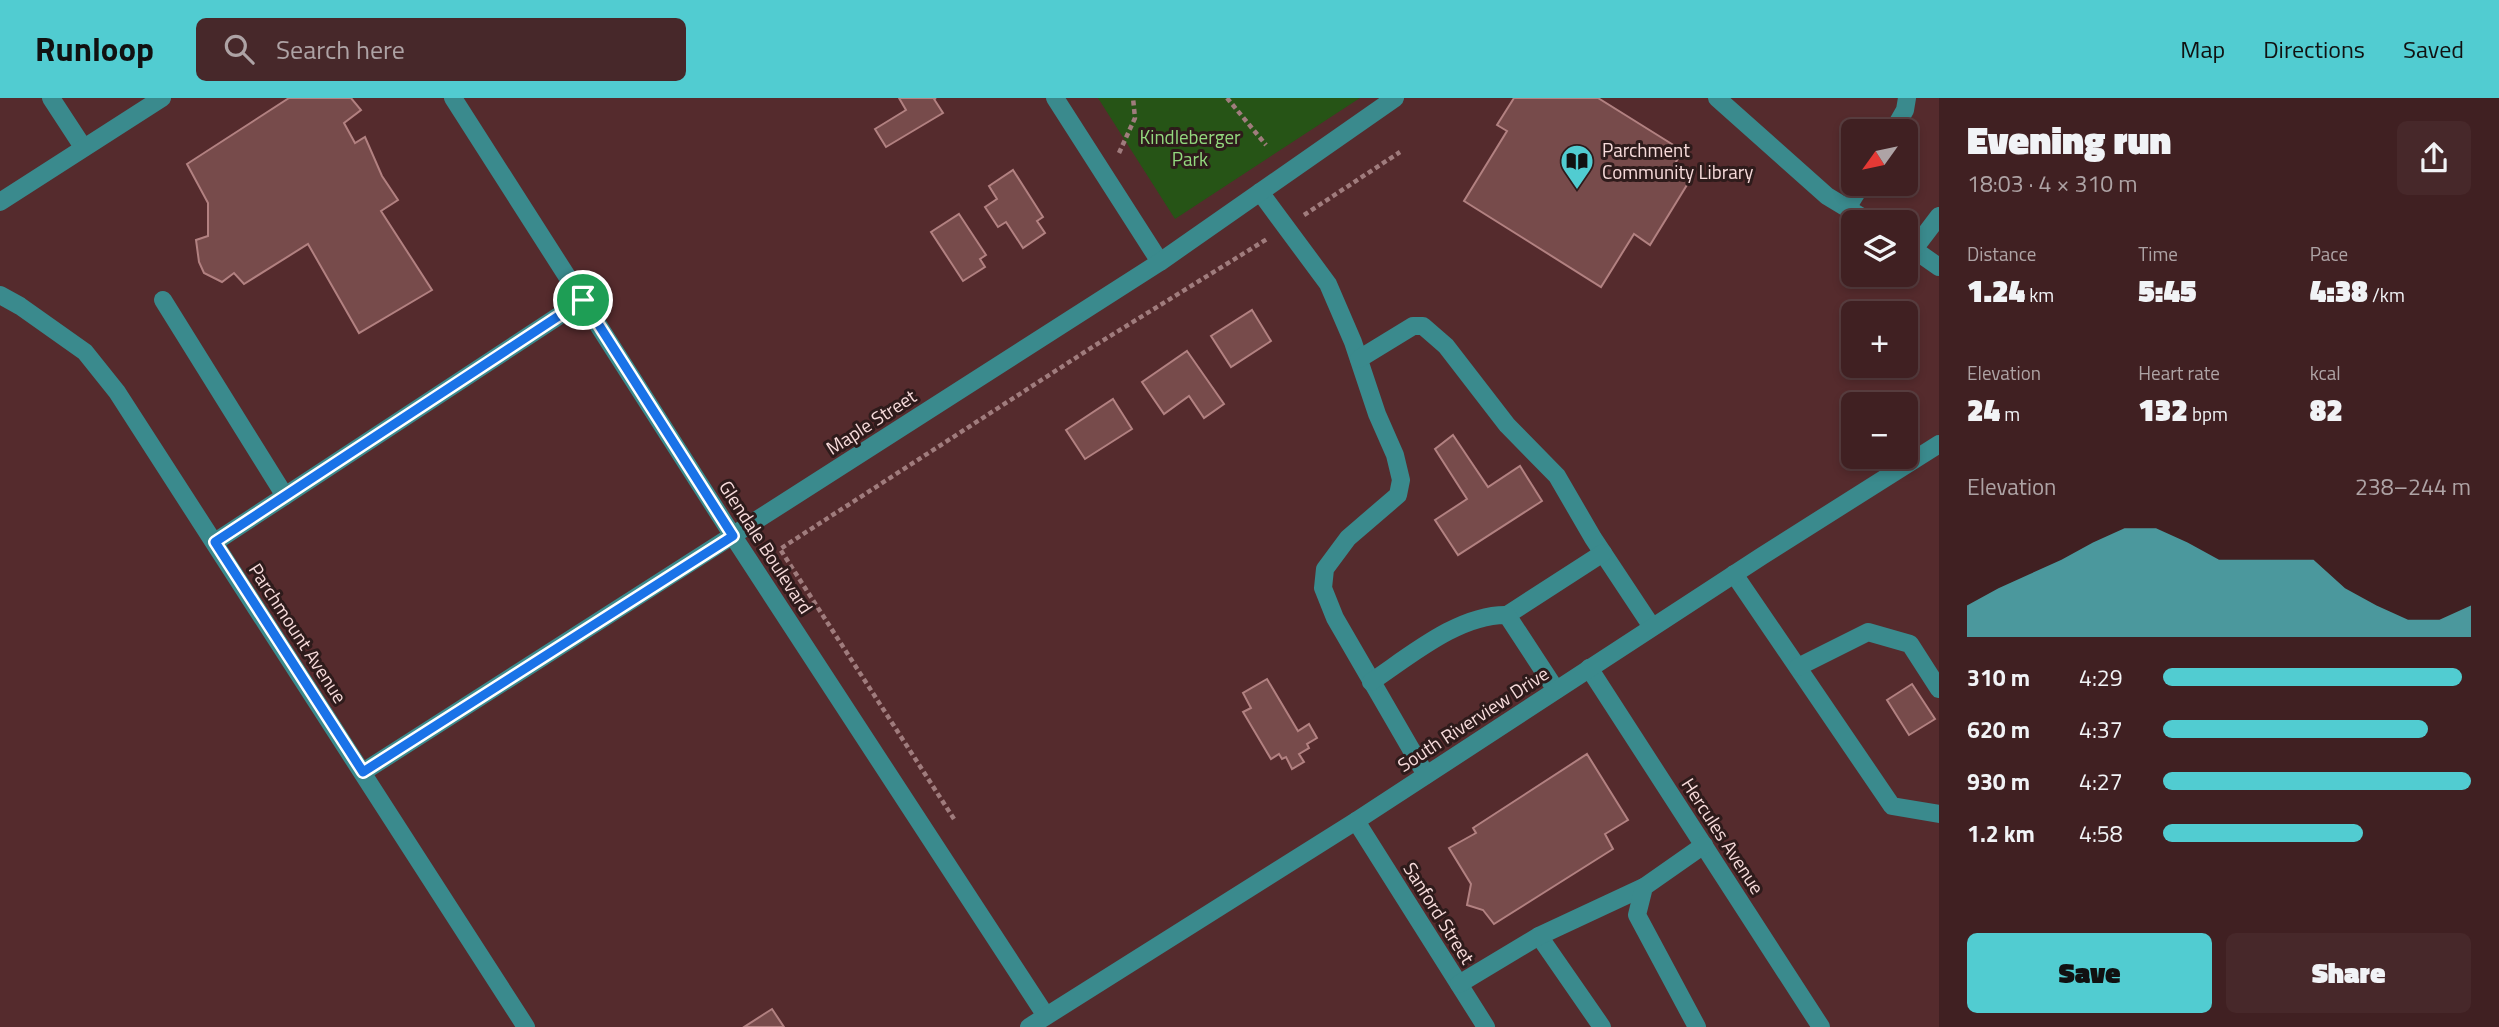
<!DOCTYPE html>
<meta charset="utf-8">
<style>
:root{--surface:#402022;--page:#47282a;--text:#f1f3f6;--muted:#aea3a5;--line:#593e40;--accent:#51ccd1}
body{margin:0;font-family:"Titillium Web",sans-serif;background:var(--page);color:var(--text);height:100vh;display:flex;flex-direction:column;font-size:26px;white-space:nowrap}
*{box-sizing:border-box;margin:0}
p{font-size:23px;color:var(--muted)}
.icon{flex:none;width:38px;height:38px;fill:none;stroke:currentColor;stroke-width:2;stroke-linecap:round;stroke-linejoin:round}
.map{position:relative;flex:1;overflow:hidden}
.sheet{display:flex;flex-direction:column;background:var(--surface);width:560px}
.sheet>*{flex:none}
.needle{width:46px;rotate:237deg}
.controls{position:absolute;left:1841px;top:21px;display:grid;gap:14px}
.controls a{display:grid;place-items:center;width:77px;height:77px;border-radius:10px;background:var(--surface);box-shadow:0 4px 10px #0003,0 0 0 2px var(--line);font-size:35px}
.pin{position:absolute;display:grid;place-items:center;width:60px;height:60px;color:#fff;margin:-30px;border:4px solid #fff;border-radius:50%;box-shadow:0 2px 7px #0007}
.round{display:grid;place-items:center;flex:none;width:74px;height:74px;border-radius:10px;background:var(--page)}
.headline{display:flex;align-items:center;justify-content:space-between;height:119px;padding:0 28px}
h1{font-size:38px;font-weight:800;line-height:52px}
.metrics{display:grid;grid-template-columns:repeat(3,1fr);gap:10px;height:119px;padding:7px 28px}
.metrics div{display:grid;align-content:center}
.metrics b{font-size:30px;font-weight:800}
.metrics small{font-size:19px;font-weight:400}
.metrics p{font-size:19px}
.chart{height:196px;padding:14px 28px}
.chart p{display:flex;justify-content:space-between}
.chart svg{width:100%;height:126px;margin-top:7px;fill:var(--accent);opacity:.7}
.primary-button{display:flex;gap:14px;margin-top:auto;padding:14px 28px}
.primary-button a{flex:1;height:80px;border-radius:10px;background:var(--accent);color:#111;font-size:28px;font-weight:800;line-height:80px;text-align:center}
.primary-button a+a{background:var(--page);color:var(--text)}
ul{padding:0 28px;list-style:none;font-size:23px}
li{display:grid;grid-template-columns:112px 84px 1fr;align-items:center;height:52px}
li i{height:18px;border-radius:9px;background:var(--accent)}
header{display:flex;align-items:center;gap:42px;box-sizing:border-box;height:98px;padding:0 35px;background:var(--accent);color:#111}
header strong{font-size:33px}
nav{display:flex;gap:38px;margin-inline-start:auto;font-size:24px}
.search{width:490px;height:63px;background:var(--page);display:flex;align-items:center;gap:18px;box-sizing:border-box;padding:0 24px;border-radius:10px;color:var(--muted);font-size:26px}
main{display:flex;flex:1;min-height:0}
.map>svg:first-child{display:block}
.green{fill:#265416}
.building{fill:#774b4b;stroke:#b28181;stroke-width:2}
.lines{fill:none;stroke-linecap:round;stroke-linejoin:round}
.path{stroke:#a07c7d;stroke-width:4.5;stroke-dasharray:5 3.5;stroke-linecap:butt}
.minor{stroke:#3a8a8d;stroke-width:18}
.route-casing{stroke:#fff;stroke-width:14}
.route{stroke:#1a73e8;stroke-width:9}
.labels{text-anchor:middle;stroke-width:6;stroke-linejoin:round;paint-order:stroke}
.park-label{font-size:19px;fill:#93d97e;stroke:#2e1b1b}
.poi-label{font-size:19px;fill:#f7dbdb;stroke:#2e1b1b;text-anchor:start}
.street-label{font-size:19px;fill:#f7dbdb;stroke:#2e1b1b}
</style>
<header>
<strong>Runloop</strong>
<div class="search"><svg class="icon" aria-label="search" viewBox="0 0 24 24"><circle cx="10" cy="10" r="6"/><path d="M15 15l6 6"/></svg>Search here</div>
<nav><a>Map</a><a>Directions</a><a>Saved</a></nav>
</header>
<main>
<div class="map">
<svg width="1939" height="929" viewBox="0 0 1939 929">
<rect width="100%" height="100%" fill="#552b2d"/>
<path class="green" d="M1098 0H1360L1175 121Z"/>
<g class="building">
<path d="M289 0H351L361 12 344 25 355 45 365 39 382 78 398 102 381 113 432 192 359 235 308 146 244 186 234 175 222 184 204 175 199 164 196 142 208 138V105L187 66Z"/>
<path d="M899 0H936L934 1 943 15 886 49 875 31 906 12Z"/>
<path d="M1514 0H1598L1683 53 1672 70 1690 82 1650 147 1634 136 1601 189 1464 103 1507 33 1497 27Z"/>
<path d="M1013 72 1043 119 1037 123 1045 135 1023 150 1006 124 998 129 985 109 997 101 989 88Z"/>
<path d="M959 116 986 157 980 161 985 169 963 183 931 134Z"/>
<path d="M1252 212 1271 243 1231 269 1211 238Z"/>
<path d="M1187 253 1224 306 1204 320 1189 298 1164 316 1142 284Z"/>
<path d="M1113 301 1132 331 1085 361 1066 332Z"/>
<path d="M1453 337 1488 389 1520 368 1542 403 1458 457 1435 422 1467 401 1435 351Z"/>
<path d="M1267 581 1298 633 1309 626 1317 640 1307 646 1309 650 1299 656 1304 664 1292 671 1286 659 1282 661 1279 656 1271 661 1243 614 1251 610 1243 595Z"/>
<path d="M1912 586 1935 621 1909 637 1887 602Z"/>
<path d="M1587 656 1628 722 1605 736 1613 751 1494 826 1483 812 1467 807 1471 786 1449 750 1476 735 1473 730Z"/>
<path d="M772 911 784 929H744Z"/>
</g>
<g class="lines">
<g class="path">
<path d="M1227 0 1266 47"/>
<path d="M1119 55 1135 20 1133 0"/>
<path d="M1304 117 1400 54"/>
<path d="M954 721 780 451 1094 248 1267 141"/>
</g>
<g class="minor">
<path d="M51 0 83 49"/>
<path d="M453 0 733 438 1046 918"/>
<path d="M1055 0 1160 164"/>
<path d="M1717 0 1827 98 1870 124"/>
<path d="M1893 33 1905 12 1907 0"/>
<path d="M1260 94 1328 186 1353 244 1377 316 1395 357 1401 382 1398 397 1348 440 1325 471 1323 490 1335 520 1426 677"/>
<path d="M0 104 162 0"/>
<path d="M1847 110 1862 86"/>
<path d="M1906 146 1939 169"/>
<path d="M1914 151 1939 118"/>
<path d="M0 197 20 208 85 254 117 294 526 929"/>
<path d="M163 202 285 398"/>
<path d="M1359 261 1413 228H1423L1446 248 1507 327 1557 378 1593 440 1652 529"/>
<path d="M215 444 583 202"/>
<path d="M1734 476 1892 708 1939 716"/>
<path d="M1507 517 1603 455"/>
<path d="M1798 569 1868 534 1910 546 1939 591"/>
<path d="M1589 570 1821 929"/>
<path d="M1371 584C1410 558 1459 516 1507 517L1556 592"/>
<path d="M363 674 1160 164 1395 0"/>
<path d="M1356 723 1486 929"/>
<path d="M1539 838 1602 929"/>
<path d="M1459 886 1539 838 1644 789"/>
<path d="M1029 929 1356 723 1762 458 1939 346"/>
<path d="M1697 929 1637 817 1644 789 1704 747"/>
</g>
</g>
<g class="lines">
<defs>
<path id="route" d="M583 202 733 438 363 674 215 444Z"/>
</defs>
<use href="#route" class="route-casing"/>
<use href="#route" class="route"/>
</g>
<defs>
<symbol id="library-pin" viewBox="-11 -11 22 30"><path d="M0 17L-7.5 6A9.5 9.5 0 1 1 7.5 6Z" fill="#51ccd1" stroke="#2e1b1b"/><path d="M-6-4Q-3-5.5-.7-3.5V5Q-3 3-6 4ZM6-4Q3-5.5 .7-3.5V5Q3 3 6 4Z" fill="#111"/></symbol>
</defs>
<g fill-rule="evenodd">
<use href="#library-pin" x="1558" y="44" width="38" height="52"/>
</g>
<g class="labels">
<g class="park-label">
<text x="1190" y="46">Kindleberger<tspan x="1190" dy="22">Park</tspan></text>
</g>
<g class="poi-label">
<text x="1602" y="59">Parchment<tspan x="1602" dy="22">Community Library</tspan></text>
</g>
<g class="street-label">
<text transform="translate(871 324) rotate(-33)" y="7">Maple Street</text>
<text transform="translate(766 449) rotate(57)" y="7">Glendale Boulevard</text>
<text transform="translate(298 535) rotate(57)" y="7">Parchmount Avenue</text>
<text transform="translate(1473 621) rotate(-33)" y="7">South Riverview Drive</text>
<text transform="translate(1723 738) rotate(57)" y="7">Hercules Avenue</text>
<text transform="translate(1439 815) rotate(58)" y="7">Sanford Street</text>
</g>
</g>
</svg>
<div class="controls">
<a><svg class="needle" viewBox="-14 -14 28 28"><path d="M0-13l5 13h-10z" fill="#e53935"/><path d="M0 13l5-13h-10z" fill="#aea3a5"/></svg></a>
<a><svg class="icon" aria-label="layers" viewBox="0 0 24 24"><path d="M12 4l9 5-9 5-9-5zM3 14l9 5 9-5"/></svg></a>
<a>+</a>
<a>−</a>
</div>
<div class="pin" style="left:583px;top:202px;background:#1e9e55"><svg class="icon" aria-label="arrive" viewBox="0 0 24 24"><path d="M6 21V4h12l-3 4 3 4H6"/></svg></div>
</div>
<section class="sheet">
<div class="headline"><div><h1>Evening run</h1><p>18:03 · 4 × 310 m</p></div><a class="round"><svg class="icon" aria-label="share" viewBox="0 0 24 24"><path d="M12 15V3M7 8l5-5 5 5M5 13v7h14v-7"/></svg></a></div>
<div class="metrics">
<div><p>Distance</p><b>1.24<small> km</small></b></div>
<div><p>Time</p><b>5:45</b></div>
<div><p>Pace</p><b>4:38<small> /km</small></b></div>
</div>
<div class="metrics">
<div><p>Elevation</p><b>24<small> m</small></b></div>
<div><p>Heart rate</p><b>132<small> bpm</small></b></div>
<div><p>kcal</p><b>82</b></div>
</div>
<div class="chart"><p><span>Elevation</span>238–244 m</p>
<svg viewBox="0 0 160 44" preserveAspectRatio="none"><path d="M0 44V33L10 27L20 22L30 17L40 11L50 6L60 6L70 11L80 17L90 17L100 17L110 17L120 27L130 33L140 38L150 38L160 33V44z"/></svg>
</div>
<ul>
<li><b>310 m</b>4:29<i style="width:97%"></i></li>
<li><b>620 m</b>4:37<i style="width:86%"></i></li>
<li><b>930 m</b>4:27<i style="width:100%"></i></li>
<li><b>1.2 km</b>4:58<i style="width:65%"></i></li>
</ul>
<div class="primary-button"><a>Save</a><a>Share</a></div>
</section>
</main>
